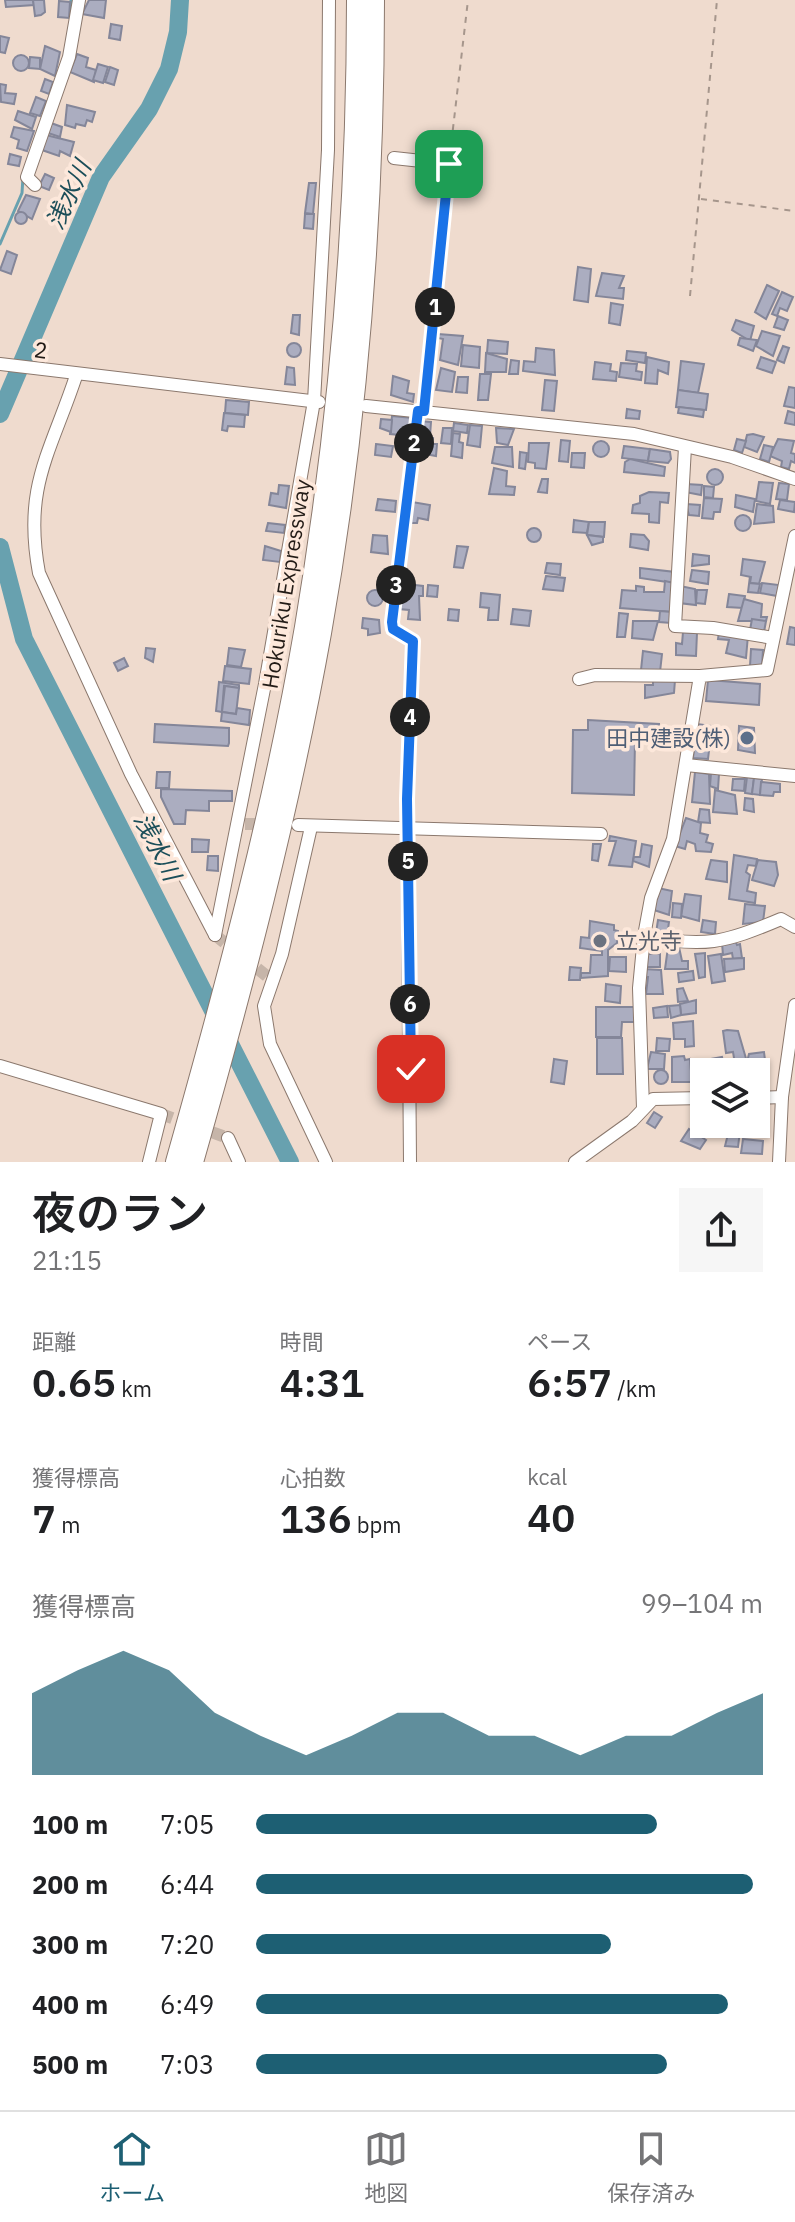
<!DOCTYPE html>
<html lang="ja">
<meta charset="utf-8">
<style>
:root{--surface:#fff;--page:#f6f6f6;--text:#202124;--muted:#757577;--line:#e0e0e0;--accent:#1d5f73}
body{margin:0;font-family:"IBM Plex Sans","Noto Sans JP",sans-serif;background:var(--page);color:var(--text);height:100vh;display:flex;flex-direction:column;font-size:30px;white-space:nowrap}
*{box-sizing:border-box;margin:0}
p{font-size:26px;color:var(--muted)}
.icon{flex:none;width:44px;height:44px;fill:none;stroke:currentColor;stroke-width:2;stroke-linecap:round;stroke-linejoin:round}
.map{position:relative;height:1162px;overflow:hidden}
.drawer{display:flex;flex-direction:column;background:var(--surface);flex:1}
.drawer>*{flex:none}
.controls{position:absolute;left:690px;top:1058px;display:grid;gap:16px}
.controls a{display:grid;place-items:center;width:80px;height:80px;border-radius:0px;background:var(--surface);box-shadow:0 2px 6px #0004;font-size:40px}
.pin{position:absolute;display:grid;place-items:center;width:68px;height:68px;color:#fff;margin:-34px;border-radius:16px;box-shadow:0 4px 12px #0006}
.km{position:absolute;width:40px;height:40px;margin:-20px;border-radius:50%;background:#222;color:#fff;font-size:22px;line-height:40px;text-align:center}
.round{display:grid;place-items:center;flex:none;width:84px;height:84px;border-radius:0px;background:var(--page)}
.overview{display:flex;align-items:center;justify-content:space-between;height:136px;padding:0 32px}
h1{font-size:44px;font-weight:600;line-height:60px}
.figures{display:grid;grid-template-columns:repeat(3,1fr);gap:12px;height:136px;padding:8px 32px}
.figures div{display:grid;align-content:center}
.figures b{font-size:40px;font-weight:600}
.figures small{font-size:22px;font-weight:400}
.figures p{font-size:22px}
.chart{height:224px;padding:16px 32px}
.chart p{display:flex;justify-content:space-between}
.chart svg{width:100%;height:144px;margin-top:8px;fill:var(--accent);opacity:.7}
ul{padding:0 32px;list-style:none;font-size:26px}
li{display:grid;grid-template-columns:128px 96px 1fr;align-items:center;height:60px}
li i{height:20px;border-radius:10px;background:var(--accent)}
.dock{display:flex;justify-content:space-around;align-items:center;height:112px;border-top:2px solid var(--line);background:var(--surface);font-size:22px;color:var(--muted)}
.dock a{display:grid;justify-items:center;gap:4px}
.dock .on{color:var(--accent)}
.map>svg:first-child{display:block}
.lines{fill:none;stroke-linecap:round;stroke-linejoin:round}
.stream{stroke:#68a1af;stroke-width:3}
.river{stroke:#68a1af;stroke-width:18}
.building{fill:#abadc0;stroke:#848699;stroke-width:2}
.minor-tunnel{stroke:#c6b5a9;stroke-width:12;stroke-dasharray:12 6;stroke-linecap:butt}
.minor-casing{stroke:#8b786d;stroke-width:14}
.highway-casing{stroke:#8b786d;stroke-width:22}
.path{stroke:#a6968c;stroke-width:2;stroke-dasharray:6 6;stroke-linecap:butt}
.minor{stroke:#fff;stroke-width:12}
.highway{stroke:#fff;stroke-width:20}
.route-casing{stroke:#fff;stroke-width:16}
.route{stroke:#1a73e8;stroke-width:10}
.service-dot{fill:#5c6f8a;stroke:#fde8db;stroke-width:3}
.worship-dot{fill:#6b7280;stroke:#fde8db;stroke-width:3}
.labels{text-anchor:middle;stroke-width:7;stroke-linejoin:round;paint-order:stroke}
.street-label{font-size:22px;fill:#231c17;stroke:#fde8db}
.service-label{font-size:22px;fill:#4e5e75;stroke:#fde8db;text-anchor:end}
.worship-label{font-size:22px;fill:#5b616d;stroke:#fde8db;text-anchor:start}
.water-label{font-size:24px;font-style:italic;fill:#1b4e59;stroke:#fde8db}
</style>
<div class="map">
<svg width="795" height="1162" viewBox="0 0 795 1162">
<rect width="100%" height="100%" fill="#efdbce"/>
<g class="lines">
<g class="stream">
<path d="M71 0V10"/>
<path d="M0 244 22 193 23 177"/>
</g>
<g class="river">
<path d="M0 414 101 177 149 109 169 69 178 32 180 0"/>
<path d="M0 547 24 639 290 1162"/>
</g>
</g>
<g class="building">
<path d="M5 0H33L34 5 6 7Z"/>
<path d="M33 0H44L45 12 41 15 35 16Z"/>
<path d="M89 0H106L104 18 82 14Z"/>
<path d="M59 1 70 2 69 18 58 17Z"/>
<path d="M111 24 122 26 120 40 109 38Z"/>
<path d="M0 36 9 38 5 53 0 52Z"/>
<path d="M45 46 60 52 55 76 40 69Z"/>
<path d="M77 54 88 58 86 67 96 70 94 82 70 72Z"/>
<circle cx="21" cy="63" r="8"/>
<path d="M30 57 40 58V69L29 68Z"/>
<path d="M98 64 108 67 103 83 93 80Z"/>
<path d="M110 67 118 70 114 85 105 82Z"/>
<path d="M45 79 53 82 49 94 41 91Z"/>
<path d="M0 84 6 85 5 93 16 94 14 104 1 102Z"/>
<path d="M36 97 46 101 40 116 30 113Z"/>
<path d="M67 105 95 112 92 122 87 120 85 126 76 124 75 128 65 125Z"/>
<path d="M18 111 36 117 32 129 15 120Z"/>
<path d="M51 123 62 127 60 137 48 133Z"/>
<path d="M14 127 34 131 27 151 17 148 19 140 11 137Z"/>
<path d="M46 135 74 142 70 156 60 151 59 156 42 150Z"/>
<path d="M10 154 21 157 19 166 8 164Z"/>
<path d="M45 174 54 178 49 190 39 186Z"/>
<path d="M309 183H316L313 214 305 213Z"/>
<path d="M26 195 40 199 32 219 18 211Z"/>
<circle cx="21" cy="218" r="6"/>
<path d="M305 214H314L313 229 304 228Z"/>
<path d="M7 251 17 255 11 274 0 270Z"/>
<path d="M578 267 591 269 588 302 574 300Z"/>
<path d="M602 273 624 276 619 288H624L623 299 596 296Z"/>
<path d="M767 285 779 291 766 319 755 312Z"/>
<path d="M782 292 793 297 787 311 780 308 777 316 772 314Z"/>
<path d="M611 303 623 305 620 325 609 323Z"/>
<path d="M293 315H300L299 335 291 333Z"/>
<path d="M778 316 788 320 784 330 774 327Z"/>
<path d="M736 320 754 326 750 341 732 330Z"/>
<path d="M762 331 780 336 773 356 756 346Z"/>
<path d="M438 334 463 336 458 365 440 360 443 339 438 338Z"/>
<path d="M740 338 757 340 753 351 738 345Z"/>
<path d="M488 340 508 342 507 354 487 353Z"/>
<circle cx="294" cy="350" r="7"/>
<path d="M463 345 480 347 479 368 461 366Z"/>
<path d="M783 346 789 348 784 363 777 360Z"/>
<path d="M536 348 554 350 555 375 523 371 524 361 535 362Z"/>
<path d="M627 351 646 353 645 363 626 360Z"/>
<path d="M486 353 507 359 506 372H485Z"/>
<path d="M647 357 669 362 668 374 658 370 657 384 645 383Z"/>
<path d="M761 357 776 362 772 373 757 368Z"/>
<path d="M511 360 519 361 518 374H509Z"/>
<path d="M681 361 704 364 698 393 678 390Z"/>
<path d="M595 362 611 364 610 371 617 372 616 381 593 379Z"/>
<path d="M621 363 637 364 636 371 642 372 641 380 619 377Z"/>
<path d="M287 367 294 368 295 385 285 384Z"/>
<path d="M441 368 455 372 452 392 436 390Z"/>
<path d="M480 374H491L488 400H478Z"/>
<path d="M393 376 409 381 407 393 414 394 413 402 391 395Z"/>
<path d="M458 377H468L467 393 456 392Z"/>
<path d="M545 380 557 381 554 411 542 410Z"/>
<path d="M789 387 795 388V408L784 406Z"/>
<path d="M678 390 708 394 706 410 676 407Z"/>
<path d="M226 400 249 402 248 415 225 413Z"/>
<path d="M679 407 704 410 703 417 678 413Z"/>
<path d="M627 409 640 411 639 419 626 418Z"/>
<path d="M788 411 795 413V425L785 423Z"/>
<path d="M224 413 245 415 244 427 228 426 227 431 222 430Z"/>
<path d="M392 416 413 418 411 436 390 434Z"/>
<path d="M381 419 392 420 391 432 380 428Z"/>
<path d="M419 421 431 422 430 436 417 435Z"/>
<path d="M454 423 468 425 467 433 453 431Z"/>
<path d="M470 425 482 426 480 447 467 445Z"/>
<path d="M443 428H452L451 444 441 443Z"/>
<path d="M496 428 514 429 508 445 497 443Z"/>
<path d="M453 433 460 434 459 442 463 443 462 458 451 456Z"/>
<path d="M753 434 764 437 757 452 744 447 747 435Z"/>
<path d="M421 436 433 438 432 444H437L436 456 419 453Z"/>
<path d="M737 439 746 441 742 453 734 450Z"/>
<path d="M778 439 794 441 791 453 795 454V463L791 461 789 469 781 467 782 461 770 456Z"/>
<path d="M561 440 570 441 568 462 559 461Z"/>
<circle cx="601" cy="449" r="8"/>
<path d="M529 443H549L546 469 535 468V463L528 462Z"/>
<path d="M376 444 393 446 391 457 375 455Z"/>
<path d="M764 445 773 447 769 462 760 459Z"/>
<path d="M624 446 650 449 648 461 622 458Z"/>
<path d="M495 447H512L513 467 492 463Z"/>
<path d="M650 449 670 452 671 459 668 463 648 461Z"/>
<path d="M520 452 527 453 525 469 519 468Z"/>
<path d="M572 453H585L584 468 571 467Z"/>
<path d="M630 459 665 467 664 476 624 472 625 462Z"/>
<path d="M494 468 507 471 506 486 515 487 514 495 489 494Z"/>
<circle cx="715" cy="477" r="8"/>
<path d="M542 479H548L547 493 538 492Z"/>
<path d="M759 482 773 483 770 504 756 501Z"/>
<path d="M779 483 789 484 787 500 776 499Z"/>
<path d="M686 484 702 485 701 495 685 492Z"/>
<path d="M279 485 289 486 286 508 269 505 271 493 278 494Z"/>
<path d="M704 486 714 487 713 498 704 497Z"/>
<path d="M649 492 669 493 668 503 660 502 659 523 649 522V514L632 513 633 505 640 503V496Z"/>
<path d="M736 495 755 499 753 512 735 507Z"/>
<path d="M704 498 722 499 720 512H714L713 519 702 518Z"/>
<path d="M378 499 396 501 395 512 376 510Z"/>
<path d="M780 500 795 502 794 512 778 509Z"/>
<path d="M412 502 430 505 428 520 418 518 417 523H409Z"/>
<path d="M686 504 700 505 699 516 689 515Z"/>
<path d="M757 504 773 506 774 522 754 524Z"/>
<circle cx="743" cy="523" r="8"/>
<path d="M574 520 589 522 587 533 573 532Z"/>
<path d="M589 522H605L604 537 587 535Z"/>
<path d="M268 523 285 525 284 533 266 531Z"/>
<circle cx="534" cy="535" r="7"/>
<path d="M631 534 644 535 649 541 648 550 630 547Z"/>
<path d="M373 535 387 536 388 554 371 552Z"/>
<path d="M587 535 603 537V542L592 545Z"/>
<path d="M265 546 281 551 280 562 263 560Z"/>
<path d="M457 546 468 547 463 568 454 567Z"/>
<path d="M693 554 709 556V564L692 566Z"/>
<path d="M743 559 765 562 759 584 750 583 751 577 741 575Z"/>
<path d="M547 563 561 564 560 575 545 573Z"/>
<path d="M640 568 675 572 674 583 640 578Z"/>
<path d="M692 570 709 572 708 584 690 581Z"/>
<path d="M546 576 565 578 563 591 543 589Z"/>
<path d="M750 576V583L760 584 758 593 748 592Z"/>
<path d="M665 581 674 583 672 612 620 608 622 590 636 591V586L644 587V592H664Z"/>
<path d="M762 583 779 585 777 596 760 593Z"/>
<path d="M415 585 423 586V596H419L420 620 408 619 409 610 399 609 403 587 414 590Z"/>
<path d="M428 585 438 586 437 597 427 596Z"/>
<path d="M680 586 695 589 696 605 679 603Z"/>
<path d="M697 590H707L705 604 696 603Z"/>
<circle cx="375" cy="598" r="8"/>
<path d="M481 593 500 595 498 620H488L489 608 480 607Z"/>
<path d="M729 594 745 596 743 608 727 607Z"/>
<path d="M744 599 762 604 761 617H767L766 621H738Z"/>
<path d="M449 609 459 610 458 621 448 620Z"/>
<path d="M513 609 531 611 529 626 511 624Z"/>
<path d="M660 611 672 612 671 623 659 622Z"/>
<path d="M619 613 628 614 625 637H617Z"/>
<path d="M363 618 379 620 380 633 368 635V629L362 628Z"/>
<path d="M752 619 766 621 764 632 750 630Z"/>
<path d="M633 621H658L653 640 632 638Z"/>
<path d="M790 627 795 628V645L787 644Z"/>
<path d="M683 632 697 633 696 656 676 655V643L682 644Z"/>
<path d="M719 632 748 635 746 658 726 653 729 640 718 639Z"/>
<path d="M146 648 155 649 153 662 145 658Z"/>
<path d="M229 648 245 650 241 667 227 665Z"/>
<path d="M751 649 763 650 762 666H750Z"/>
<path d="M643 651 662 654 660 672 641 670Z"/>
<path d="M124 658 128 666 118 671 114 663Z"/>
<path d="M225 666 251 669 249 684 223 681Z"/>
<path d="M653 679 675 680 674 693 645 698V685H653Z"/>
<path d="M708 680 760 684 759 705 706 701Z"/>
<path d="M219 682 239 685V688L224 686 222 712 216 711Z"/>
<path d="M225 686 239 688 236 714 222 712Z"/>
<path d="M237 708 250 710 249 725 221 721 222 712 236 714Z"/>
<path d="M588 720 659 724 658 741 635 740 634 795 572 793 573 730H588Z"/>
<path d="M155 724 229 728V743L228 746 154 742Z"/>
<path d="M697 724 712 726 708 759 693 758Z"/>
<path d="M739 726 754 728 755 753 738 750Z"/>
<path d="M157 772H170L169 788H156Z"/>
<path d="M695 772 709 774 710 804 692 802Z"/>
<path d="M711 773 719 774 718 789 710 786Z"/>
<path d="M747 777 754 778 752 794 745 793Z"/>
<path d="M754 778 762 779 760 795 752 794Z"/>
<path d="M733 779H745L744 791 732 790Z"/>
<path d="M761 782 780 784V792H774L773 796 760 795Z"/>
<path d="M161 789 232 791V801H209V811L186 810 185 824H174L161 797Z"/>
<path d="M715 790 735 795 737 814 713 812Z"/>
<path d="M745 798 753 799 754 812 744 810Z"/>
<path d="M700 809 709 810 710 823 698 822Z"/>
<path d="M686 818 701 823 700 833 708 835 706 842 713 844 711 852 696 851 695 844 687 841 685 849 675 846Z"/>
<path d="M610 836 636 841 632 867 609 865 616 841H609Z"/>
<path d="M192 839 209 840 208 852H192Z"/>
<path d="M593 844H601L598 861 592 860Z"/>
<path d="M642 844 652 846 649 867 633 861 634 857H640Z"/>
<path d="M734 855 757 859 756 866 748 865 746 872 750 875 747 891 756 893 755 903 729 899Z"/>
<path d="M208 856H218V871L207 870Z"/>
<path d="M711 860 727 862V882L706 879Z"/>
<path d="M758 860 776 862 778 875 774 886 752 880Z"/>
<path d="M658 888 672 891 669 915 651 909Z"/>
<path d="M685 894 701 896 699 921 681 916Z"/>
<path d="M673 903 682 904 681 918 672 917Z"/>
<path d="M745 904 765 906 763 922 743 924Z"/>
<path d="M658 920 669 922 667 936 656 933Z"/>
<path d="M703 920 716 922 715 934 701 932Z"/>
<path d="M590 921 614 925V930L618 931 617 943 608 950V976L581 978V973H590L591 955H602V951L580 948 581 937 589 938Z"/>
<path d="M735 940 737 945 740 944 742 958 733 959 732 953 723 955 722 943Z"/>
<path d="M668 947H679L682 961H688V969H665Z"/>
<path d="M705 953V977L699 978 695 954Z"/>
<path d="M646 954H660V967H647Z"/>
<path d="M721 954 725 981 712 983 708 956Z"/>
<path d="M610 957H626V972L609 971Z"/>
<path d="M744 958V969L725 972 724 959Z"/>
<path d="M570 967 581 968 580 980H569Z"/>
<path d="M643 969 661 970 663 994H646L648 977H644Z"/>
<path d="M693 971 694 980 679 982 678 973Z"/>
<path d="M606 984 621 986 620 1003 605 1001Z"/>
<path d="M683 988 688 1001 678 1002 677 989Z"/>
<path d="M696 1000V1013L681 1015 680 1004Z"/>
<path d="M680 1005 681 1015 671 1018 669 1006Z"/>
<path d="M667 1006 668 1017 654 1018 653 1008Z"/>
<path d="M596 1007H635V1022H622L621 1037H596Z"/>
<path d="M693 1021 694 1046 685 1047V1039H674L673 1023Z"/>
<path d="M727 1030 738 1031 747 1062 735 1064 733 1052 726 1053 723 1031Z"/>
<path d="M597 1038H622L623 1074H597Z"/>
<path d="M657 1038 670 1039 669 1051H656Z"/>
<path d="M651 1052 665 1054 664 1069H647Z"/>
<path d="M764 1052 766 1068 734 1071 733 1064 747 1062 749 1054Z"/>
<path d="M684 1056 685 1060 690 1059 691 1071H696L697 1082H672V1057Z"/>
<path d="M722 1057 725 1072H707L705 1060Z"/>
<path d="M554 1059 567 1061 564 1084 551 1082Z"/>
<circle cx="661" cy="1077" r="7"/>
<path d="M756 1111H761L759 1132 745 1131V1124H756Z"/>
<path d="M654 1112 662 1117 655 1128 647 1123Z"/>
<path d="M689 1129 706 1140 700 1149 681 1141Z"/>
<path d="M729 1130 740 1131 738 1147 725 1146Z"/>
<path d="M743 1139 763 1141 762 1154 741 1153Z"/>
</g>
<g class="lines">
<g class="minor-tunnel">
<path d="M245 824H270"/>
<path d="M215 935 273 981"/>
<path d="M161 1114 228 1138"/>
</g>
<defs>
<g id="minor">
<path d="M394 158 449 164"/>
<path d="M35 185 27 177 69 57 79 0"/>
<path d="M0 364 319 402"/>
<path d="M76 376C50 454 23 487 39 573L131 774 215 935"/>
<path d="M366 406 634 434 732 457 795 479"/>
<path d="M685 447 675 626 713 628 773 638"/>
<path d="M579 679 595 675 700 676"/>
<path d="M686 765 795 776"/>
<path d="M298 825 601 834"/>
<path d="M311 827 282 954 264 1006 270 1044 326 1162"/>
<path d="M215 935 265 684 314 401 328 150 329 0"/>
<path d="M644 936C703 948 725 943 781 919L795 927"/>
<path d="M0 1066 161 1114 149 1162"/>
<path d="M756 1098 782 1097"/>
<path d="M643 1108 639 988 644 936 651 898 673 839 700 676 767 670 795 536"/>
<path d="M228 1138 239 1162"/>
<path d="M410 1162 407 799 413 641 393 629 392 622 418 411"/>
<path d="M575 1162 632 1121 653 1099 704 1098"/>
<path d="M779 1162 782 1097 795 1005"/>
</g>
<g id="highway">
<path d="M176 1162C226 985 274 808 305 627 340 419 357 210 357 0"/>
<path d="M193 1162C243 987 289 812 321 633 358 424 374 212 374 0"/>
</g>
</defs>
<use href="#minor" class="minor-casing"/>
<use href="#highway" class="highway-casing"/>
<g class="path">
<path d="M450 154 468 0"/>
<path d="M701 199 795 211"/>
<path d="M690 296 717 0"/>
<path d="M425 400 448 176"/>
</g>
<use href="#minor" class="minor"/>
<use href="#highway" class="highway"/>
</g>
<g class="lines">
<defs>
<path id="route" d="M411 1069 407 799 413 641 393 629 392 622 418 411H424L449 164"/>
</defs>
<use href="#route" class="route-casing"/>
<use href="#route" class="route"/>
</g>
<circle class="service-dot" cx="747" cy="738" r="8"/>
<circle class="worship-dot" cx="600" cy="941" r="8"/>
<g class="labels">
<g class="street-label">
<text transform="translate(41 350) rotate(8)" y="8">2</text>
<text transform="translate(286 584) rotate(-81)" y="8">Hokuriku Expressway</text>
</g>
<g class="service-label">
<text x="731" y="746">田中建設(株)</text>
</g>
<g class="worship-label">
<text x="616" y="949">立光寺</text>
</g>
<g class="water-label">
<text transform="translate(69 195) rotate(-65)" y="8">浅水川</text>
<text transform="translate(157 847) rotate(63)" y="8">浅水川</text>
</g>
</g>
</svg>
<div class="controls">
<a><svg class="icon" aria-label="layers" viewBox="0 0 24 24"><path d="M12 4l9 5-9 5-9-5zM3 14l9 5 9-5"/></svg></a>
</div>
<div class="pin" style="left:449px;top:164px;background:#1e9e55"><svg class="icon" aria-label="arrive" viewBox="0 0 24 24"><path d="M6 21V4h12l-3 4 3 4H6"/></svg></div>
<div class="pin" style="left:411px;top:1069px;background:#d93025"><svg class="icon" aria-label="check" viewBox="0 0 24 24"><path d="M5 12l5 5 9-10"/></svg></div>
<b class="km" style="left:435px;top:307px">1</b>
<b class="km" style="left:414px;top:443px">2</b>
<b class="km" style="left:396px;top:585px">3</b>
<b class="km" style="left:410px;top:717px">4</b>
<b class="km" style="left:408px;top:861px">5</b>
<b class="km" style="left:410px;top:1004px">6</b>
</div>
<section class="drawer">
<div class="overview"><div><h1>夜のラン</h1><p>21:15</p></div><a class="round"><svg class="icon" aria-label="share" viewBox="0 0 24 24"><path d="M12 15V3M7 8l5-5 5 5M5 13v7h14v-7"/></svg></a></div>
<div class="figures">
<div><p>距離</p><b>0.65<small> km</small></b></div>
<div><p>時間</p><b>4:31</b></div>
<div><p>ペース</p><b>6:57<small> /km</small></b></div>
</div>
<div class="figures">
<div><p>獲得標高</p><b>7<small> m</small></b></div>
<div><p>心拍数</p><b>136<small> bpm</small></b></div>
<div><p>kcal</p><b>40</b></div>
</div>
<div class="chart"><p><span>獲得標高</span>99–104 m</p>
<svg viewBox="0 0 160 44" preserveAspectRatio="none"><path d="M0 44V19L10 12L20 6L30 12L40 25L50 32L60 38L70 32L80 25L90 25L100 32L110 32L120 38L130 32L140 32L150 25L160 19V44z"/></svg>
</div>
<ul>
<li><b>100 m</b>7:05<i style="width:79%"></i></li>
<li><b>200 m</b>6:44<i style="width:98%"></i></li>
<li><b>300 m</b>7:20<i style="width:70%"></i></li>
<li><b>400 m</b>6:49<i style="width:93%"></i></li>
<li><b>500 m</b>7:03<i style="width:81%"></i></li>
</ul>
</section>
<nav class="dock">
<a class="on"><svg class="icon" aria-label="home" viewBox="0 0 24 24"><path d="M3 11l9-7 9 7M6 9v11h12V9"/></svg>ホーム</a>
<a><svg class="icon" aria-label="map" viewBox="0 0 24 24"><path d="M3 6l6-2 6 2 6-2v14l-6 2-6-2-6 2zM9 4v14M15 6v14"/></svg>地図</a>
<a><svg class="icon" aria-label="saved" viewBox="0 0 24 24"><path d="M7 4h10v16l-5-4-5 4z"/></svg>保存済み</a>
</nav>
